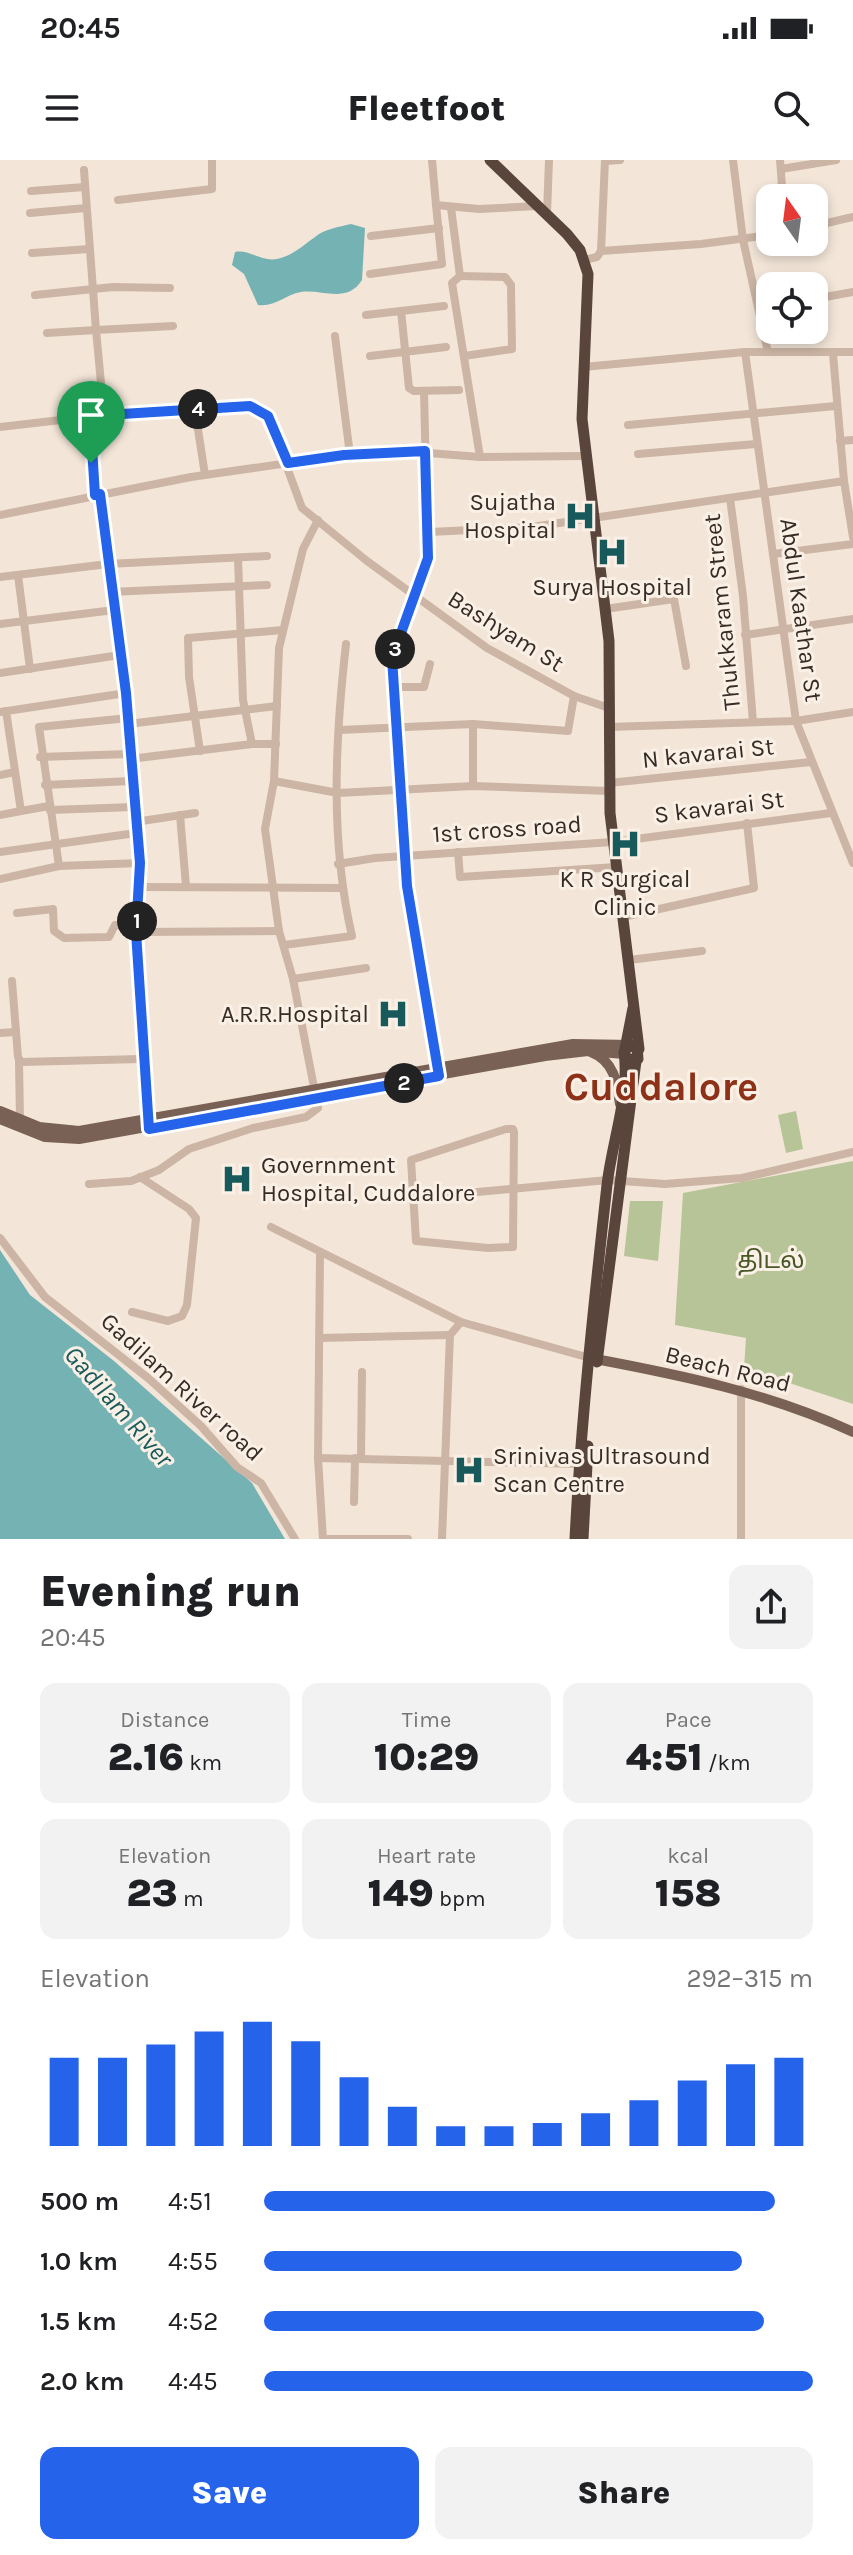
<!DOCTYPE html>
<meta charset="utf-8">
<style>
:root{--surface:#fff;--page:#f2f2f2;--text:#202124;--muted:#757577;--accent:#2563eb}
body{margin:0;font-family:Karla,"Noto Sans Tamil",sans-serif;background:var(--page);color:var(--text);height:100vh;display:flex;flex-direction:column;font-size:30px;white-space:nowrap}
*{box-sizing:border-box;margin:0}
p{font-size:26px;color:var(--muted)}
.icon{flex:none;width:44px;height:44px;fill:none;stroke:currentColor;stroke-width:2;stroke-linecap:round;stroke-linejoin:round}
.map{position:relative;height:1379px;overflow:hidden}
.sheet{display:flex;flex-direction:column;background:var(--surface);flex:1}
.sheet>*{flex:none}
.needle{width:52px;rotate:346deg}
.fabs{position:absolute;left:756px;top:24px;display:grid;gap:16px}
.fabs a{display:grid;place-items:center;width:72px;height:72px;border-radius:16px;background:var(--surface);box-shadow:0 4px 12px #0003;font-size:40px}
.pin{position:absolute;display:grid;place-items:center;width:68px;height:68px;color:#fff;margin:-82px -34px;border-radius:50% 50% 50% 0;rotate:-45deg;box-shadow:0 0 8px #0007}
.pin .icon{rotate:45deg}
.km{position:absolute;width:40px;height:40px;margin:-20px;border-radius:50%;background:#222;color:#fff;font-size:22px;line-height:40px;text-align:center}
.round{display:grid;place-items:center;flex:none;width:84px;height:84px;border-radius:16px;background:var(--page)}
.summary{display:flex;align-items:center;justify-content:space-between;height:136px;padding:0 40px}
h1{font-size:44px;font-weight:800;line-height:60px}
.figures{display:grid;grid-template-columns:repeat(3,1fr);gap:12px;height:136px;padding:8px 40px}
.figures div{display:grid;align-content:center;border-radius:16px;background:var(--page);text-align:center}
.figures b{font-size:40px;font-weight:800}
.figures small{font-size:22px;font-weight:400}
.figures p{font-size:22px}
.chart{height:224px;padding:16px 40px}
.chart p{display:flex;justify-content:space-between}
.chart svg{width:100%;height:144px;margin-top:8px;stroke:var(--accent);stroke-width:6}
.action{display:flex;gap:16px;margin-top:auto;padding:16px 40px}
.action a{flex:1;height:92px;border-radius:16px;background:var(--accent);color:#fff;font-size:32px;font-weight:800;line-height:92px;text-align:center}
.action a+a{background:var(--page);color:var(--text)}
ul{padding:0 40px;list-style:none;font-size:26px}
li{display:grid;grid-template-columns:128px 96px 1fr;align-items:center;height:60px}
li i{height:20px;border-radius:10px;background:var(--accent)}
.status{display:flex;justify-content:space-between;align-items:center;height:56px;padding:0 40px;background:var(--surface);direction:ltr}
.status svg{height:22px;fill:currentColor}
header{display:flex;justify-content:space-between;align-items:center;height:104px;padding:0 40px;background:var(--surface);font-size:36px;font-weight:800}
.map>svg:first-child{display:block}
.green{fill:#b6c497}
.water{fill:#75b2b3}
.lines{fill:none;stroke-linecap:round;stroke-linejoin:round}
.minor{stroke:#ccb5a4;stroke-width:8}
.major{stroke:#7a6156;stroke-width:10}
.highway{stroke:#59453c;stroke-width:11}
.route-casing{stroke:#fff;stroke-width:16}
.route{stroke:#2563eb;stroke-width:10}
.labels{text-anchor:middle;stroke-width:6;stroke-linejoin:round;paint-order:stroke}
.poi-label{font-size:24px;fill:#372b26;stroke:#fbf0e5;text-anchor:end}
.street-label{font-size:24px;fill:#372b26;stroke:#fbf0e5}
.park-label{font-size:24px;fill:#475728;stroke:#fbf0e5}
.water-label{font-size:26px;font-style:italic;fill:#18595c;stroke:#fbf0e5}
.town-label{font-size:40px;font-weight:bold;fill:#8d3118;stroke:#fbf0e5}
</style>
<div class="status"><b>20:45</b><svg viewBox="0 0 49 12"><path d="M0 12V9h3v3zM5 12V6h3v6zM10 12V3h3v9zM15 12V0h3v12zM26 1h20v11H26zM47 4h2v5h-2z"/></svg></div>
<header><svg class="icon" aria-label="menu" viewBox="0 0 24 24"><path d="M4 6h16M4 12h16M4 18h16"/></svg>Fleetfoot<svg class="icon" aria-label="search" viewBox="0 0 24 24"><circle cx="10" cy="10" r="6"/><path d="M15 15l6 6"/></svg></header>
<div class="map">
<svg width="853" height="1379" viewBox="0 0 853 1379">
<rect width="100%" height="100%" fill="#f3e6d9"/>
<g class="green">
<path d="M796 951 803 989 786 993 778 955Z"/>
<path d="M853 1001V1244L744 1208 746 1178 675 1165 683 1033Z"/>
<path d="M630 1041H663L658 1101 624 1096Z"/>
</g>
<g class="water">
<path d="M351 64 365 68 362 120C347 144 322 129 301 132 284 135 276 147 258 145L244 114 232 105 235 92C249 89 261 102 277 99 294 95 302 86 315 77 324 69 339 67 351 64Z"/>
<path d="M0 1090 30 1135 114 1201 252 1323 285 1379H0Z"/>
</g>
<g class="lines">
<g class="minor">
<path d="M432 0 436 45 479 49 538 46"/>
<path d="M733 0 743 80 768 192"/>
<path d="M605 1 620 0"/>
<path d="M781 9 836 0"/>
<path d="M31 31 85 27"/>
<path d="M771 38 772 30 782 26 780 0"/>
<path d="M118 40 212 29V0"/>
<path d="M451 48 460 116 452 123 480 297"/>
<path d="M30 53 86 48"/>
<path d="M547 54 549 0"/>
<path d="M814 66 853 57"/>
<path d="M371 76 439 68"/>
<path d="M601 91 605 0"/>
<path d="M32 93 89 89"/>
<path d="M584 100 597 97 601 91 701 84 770 75"/>
<path d="M370 114 442 104 436 45"/>
<path d="M460 116 505 117 511 125 512 189 464 196"/>
<path d="M35 135 113 127 170 128"/>
<path d="M814 139 853 132"/>
<path d="M401 151 409 228 414 231 459 230"/>
<path d="M366 155 444 146"/>
<path d="M47 173 96 170 84 10"/>
<path d="M335 176 350 295"/>
<path d="M745 192 796 561 853 703"/>
<path d="M833 194 844 321"/>
<path d="M370 196 446 187"/>
<path d="M583 207 745 192H853"/>
<path d="M424 231 428 398 392 498 393 566 407 726 439 912"/>
<path d="M195 250 205 315"/>
<path d="M104 255 96 170 173 166"/>
<path d="M90 256 95 335"/>
<path d="M628 265 836 246"/>
<path d="M0 267 104 255 258 248 268 256 302 348 367 401 487 488 574 536 609 548"/>
<path d="M840 281 853 280"/>
<path d="M638 294 756 284"/>
<path d="M100 334 126 533 140 703 136 772 148 964"/>
<path d="M730 338 743 436 753 562"/>
<path d="M0 355 191 317 344 295 403 291 480 297 586 296"/>
<path d="M430 372 532 367 844 321 853 377"/>
<path d="M773 394 853 384"/>
<path d="M238 398 243 540 252 584"/>
<path d="M18 415 30 509"/>
<path d="M0 417 108 404 267 396"/>
<path d="M110 432 267 425"/>
<path d="M605 449 674 439 686 506"/>
<path d="M0 464 114 450"/>
<path d="M745 475 853 459"/>
<path d="M0 513 120 495"/>
<path d="M392 527H424L430 504"/>
<path d="M6 551 21 651 49 646"/>
<path d="M0 552 126 533"/>
<path d="M128 564 277 546"/>
<path d="M609 567 796 561 853 552"/>
<path d="M340 570 473 564 568 571 574 536"/>
<path d="M200 591 189 517 188 478 283 470"/>
<path d="M40 597 129 594"/>
<path d="M130 599 252 584H276"/>
<path d="M0 615 15 612"/>
<path d="M274 621 338 633 473 626 609 631"/>
<path d="M609 623 811 602"/>
<path d="M45 625 131 621"/>
<path d="M473 626V564"/>
<path d="M50 650 134 647"/>
<path d="M0 655 21 651"/>
<path d="M180 655 186 726"/>
<path d="M135 662 195 653"/>
<path d="M0 692 136 673"/>
<path d="M458 692 460 717 616 707"/>
<path d="M338 704 375 698 613 682 831 653"/>
<path d="M59 706 39 567 128 558"/>
<path d="M0 719 59 706 140 703"/>
<path d="M138 727 341 728"/>
<path d="M17 753 53 749 54 771 64 778 109 777 115 765 136 766"/>
<path d="M623 757 754 728 747 663"/>
<path d="M136 772 279 771"/>
<path d="M284 785 352 776C330 681 335 581 346 484"/>
<path d="M629 800 702 791"/>
<path d="M293 819 366 808"/>
<path d="M12 821 18 897 21 902 141 899"/>
<path d="M0 873 16 872"/>
<path d="M19 901 20 960"/>
<path d="M506 969H513L514 972 513 1087 488 1088 416 1081 411 1000Z"/>
<path d="M89 1024 131 1021 159 1010 189 989 253 968 306 957 318 948 293 819 279 771 265 669 274 621 279 488 303 389 318 360"/>
<path d="M412 1038 608 1020 665 1024 742 1018 853 992"/>
<path d="M271 1067 461 1162 590 1198"/>
<path d="M0 1078 45 1137 148 1218 201 1266 237 1307 261 1323 295 1379"/>
<path d="M320 1093 318 1298 323 1379"/>
<path d="M132 1152 168 1161 182 1156 187 1145 196 1058 189 1049 140 1017"/>
<path d="M320 1178 450 1175"/>
<path d="M318 1298 579 1304"/>
<path d="M361 1298 362 1212"/>
<path d="M354 1342 355 1298"/>
<path d="M328 1379H408"/>
<path d="M442 1379 450 1175 461 1162"/>
<path d="M741 1379V1229"/>
</g>
<g class="major">
<path d="M591 892C614 901 617 922 620 944"/>
<path d="M0 951 39 967 79 971 573 884 632 885"/>
<path d="M0 959 45 977 79 979 545 896 588 891 624 894"/>
<path d="M590 1198C681 1215 769 1233 853 1272"/>
</g>
<g class="highway">
<path d="M490 0 567 74 580 90 588 114 582 259 609 481 610 653 639 889"/>
<path d="M625 889 633 848"/>
<path d="M597 1202 636 901"/>
<path d="M575 1379C581 1261 594 1142 607 1025 612 981 630 935 624 892L629 886 637 887 638 899H626"/>
<path d="M583 1379 588 1286"/>
</g>
</g>
<g class="lines">
<defs>
<path id="route" d="M250 246 268 256 288 303 344 295 425 291 428 398 392 498 407 726 439 916 149 969 136 772 140 703 126 533 100 334 95 335 90 256Z"/>
</defs>
<use href="#route" class="route-casing"/>
<use href="#route" class="route"/>
</g>
<defs>
<symbol id="hospital-bare" viewBox="-9 -9 18 18"><path d="M-5-5h3v3.5h4V-5h3V5h-3V1.5h-4V5h-3Z" fill="#18595c" stroke="#fbf0e5" stroke-width="2.5" paint-order="stroke"/></symbol>
</defs>
<g fill-rule="evenodd">
<use href="#hospital-bare" x="558" y="334" width="44" height="44"/>
<use href="#hospital-bare" x="590" y="370" width="44" height="44"/>
<use href="#hospital-bare" x="603" y="662" width="44" height="44"/>
<use href="#hospital-bare" x="371" y="832" width="44" height="44"/>
<use href="#hospital-bare" x="215" y="997" width="44" height="44"/>
<use href="#hospital-bare" x="447" y="1288" width="44" height="44"/>
</g>
<g class="labels">
<g class="poi-label">
<text x="556" y="350">Sujatha<tspan x="556" dy="28">Hospital</tspan></text>
<text x="612" y="435" text-anchor="middle">Surya Hospital</text>
<text x="625" y="727" text-anchor="middle">K R Surgical<tspan x="625" dy="28">Clinic</tspan></text>
<text x="369" y="862">A.R.R.Hospital</text>
<text x="261" y="1013" text-anchor="start">Government<tspan x="261" dy="28">Hospital, Cuddalore</tspan></text>
<text x="493" y="1304" text-anchor="start">Srinivas Ultrasound<tspan x="493" dy="28">Scan Centre</tspan></text>
</g>
<g class="street-label">
<text transform="translate(801 450) rotate(82)" y="8">Abdul Kaathar St</text>
<text transform="translate(722 452) rotate(-96)" y="8">Thukkaram Street</text>
<text transform="translate(506 471) rotate(32)" y="8">Bashyam St</text>
<text transform="translate(708 593) rotate(-6)" y="8">N kavarai St</text>
<text transform="translate(719 647) rotate(-7)" y="8">S kavarai St</text>
<text transform="translate(507 669) rotate(-4)" y="8">1st cross road</text>
<text transform="translate(728 1209) rotate(14)" y="8">Beach Road</text>
<text transform="translate(182 1227) rotate(42)" y="8">Gadilam River road</text>
</g>
<g class="park-label">
<text x="771" y="1108">திடல்</text>
</g>
<g class="water-label">
<text transform="translate(119 1246) rotate(49)" y="9">Gadilam River</text>
</g>
<g class="town-label">
<text x="661" y="940">Cuddalore</text>
</g>
</g>
</svg>
<div class="fabs">
<a><svg class="needle" viewBox="-14 -14 28 28"><path d="M0-13l5 13h-10z" fill="#e53935"/><path d="M0 13l5-13h-10z" fill="#757577"/></svg></a>
<a><svg class="icon" aria-label="locate" viewBox="0 0 24 24"><circle cx="12" cy="12" r="6"/><path d="M12 2v4M12 18v4M2 12h4M18 12h4"/></svg></a>
</div>
<div class="pin" style="left:91px;top:303px;background:#1e9e55"><svg class="icon" aria-label="arrive" viewBox="0 0 24 24"><path d="M6 21V4h12l-3 4 3 4H6"/></svg></div>
<b class="km" style="left:137px;top:761px">1</b>
<b class="km" style="left:404px;top:923px">2</b>
<b class="km" style="left:395px;top:489px">3</b>
<b class="km" style="left:198px;top:249px">4</b>
</div>
<section class="sheet">
<div class="summary"><div><h1>Evening run</h1><p>20:45</p></div><a class="round"><svg class="icon" aria-label="share" viewBox="0 0 24 24"><path d="M12 15V3M7 8l5-5 5 5M5 13v7h14v-7"/></svg></a></div>
<div class="figures">
<div><p>Distance</p><b>2.16<small> km</small></b></div>
<div><p>Time</p><b>10:29</b></div>
<div><p>Pace</p><b>4:51<small> /km</small></b></div>
</div>
<div class="figures">
<div><p>Elevation</p><b>23<small> m</small></b></div>
<div><p>Heart rate</p><b>149<small> bpm</small></b></div>
<div><p>kcal</p><b>158</b></div>
</div>
<div class="chart"><p><span>Elevation</span>292–315 m</p>
<svg viewBox="0 0 160 44" preserveAspectRatio="none"><path d="M5 44V17M15 44V17M25 44V13M35 44V9M45 44V6M55 44V12M65 44V23M75 44V32M85 44V38M95 44V38M105 44V37M115 44V34M125 44V30M135 44V24M145 44V19M155 44V17"/></svg>
</div>
<ul>
<li><b>500 m</b>4:51<i style="width:93%"></i></li>
<li><b>1.0 km</b>4:55<i style="width:87%"></i></li>
<li><b>1.5 km</b>4:52<i style="width:91%"></i></li>
<li><b>2.0 km</b>4:45<i style="width:100%"></i></li>
</ul>
<div class="action"><a>Save</a><a>Share</a></div>
</section>
